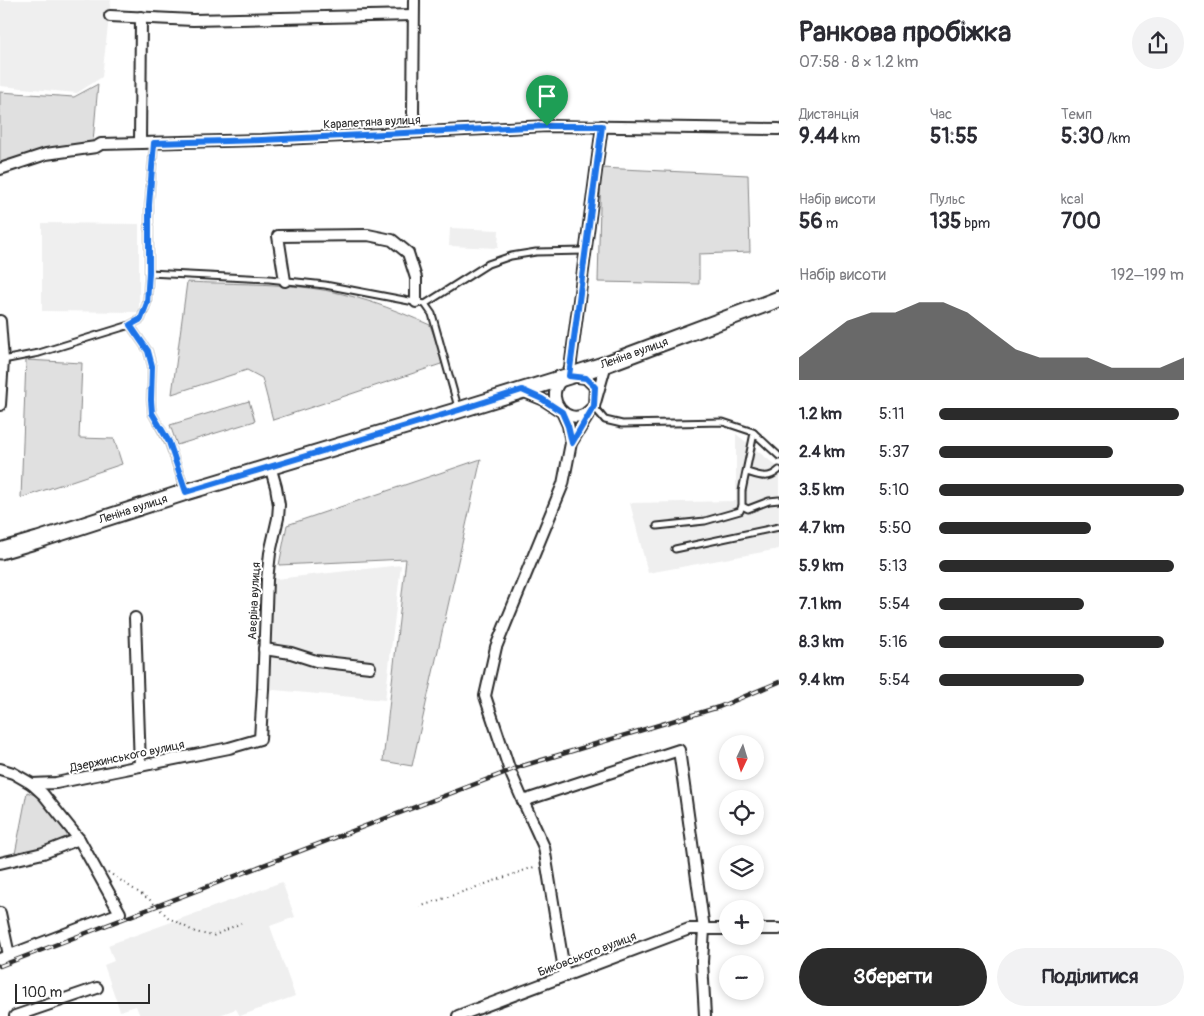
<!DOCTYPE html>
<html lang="uk">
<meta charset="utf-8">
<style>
:root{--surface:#fff;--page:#f2f2f3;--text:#2b2b33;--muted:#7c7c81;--accent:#2b2b2b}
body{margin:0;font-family:Pangolin,sans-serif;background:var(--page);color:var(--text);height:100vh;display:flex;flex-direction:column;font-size:19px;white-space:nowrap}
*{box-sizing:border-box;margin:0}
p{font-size:16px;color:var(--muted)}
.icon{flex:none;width:28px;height:28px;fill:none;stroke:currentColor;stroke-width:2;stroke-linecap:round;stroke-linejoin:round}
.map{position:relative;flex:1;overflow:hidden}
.details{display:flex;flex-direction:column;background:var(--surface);width:425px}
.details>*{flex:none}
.needle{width:32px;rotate:184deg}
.buttons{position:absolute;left:719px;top:735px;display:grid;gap:10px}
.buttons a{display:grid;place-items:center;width:45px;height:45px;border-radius:50%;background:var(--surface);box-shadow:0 2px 8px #0003;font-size:25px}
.scale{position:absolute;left:15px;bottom:12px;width:135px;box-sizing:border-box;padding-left:5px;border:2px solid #2b2b2b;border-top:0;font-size:14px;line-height:18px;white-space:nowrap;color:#2b2b2b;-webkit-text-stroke:4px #fff;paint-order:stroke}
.pin{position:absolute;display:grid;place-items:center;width:42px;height:42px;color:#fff;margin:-51px -21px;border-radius:50% 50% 50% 0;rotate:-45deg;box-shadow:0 0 5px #0007}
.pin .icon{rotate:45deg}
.round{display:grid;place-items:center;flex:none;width:52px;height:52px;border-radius:26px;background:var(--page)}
.summary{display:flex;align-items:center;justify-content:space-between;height:85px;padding:0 20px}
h1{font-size:28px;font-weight:700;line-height:38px}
.metrics{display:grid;grid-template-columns:repeat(3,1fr);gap:8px;height:85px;padding:5px 20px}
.metrics div{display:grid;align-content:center}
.metrics b{font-size:21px;font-weight:700}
.metrics small{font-size:14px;font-weight:400}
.metrics p{font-size:14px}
.chart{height:140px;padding:10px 20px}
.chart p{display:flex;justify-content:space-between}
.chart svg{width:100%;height:90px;margin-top:5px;fill:var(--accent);opacity:.7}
.button{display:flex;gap:10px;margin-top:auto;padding:10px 20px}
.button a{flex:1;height:58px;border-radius:30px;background:var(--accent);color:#fff;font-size:20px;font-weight:700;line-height:58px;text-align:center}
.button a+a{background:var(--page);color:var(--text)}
ul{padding:0 20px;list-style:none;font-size:16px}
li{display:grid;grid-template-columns:80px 60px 1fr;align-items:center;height:38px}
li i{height:12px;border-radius:6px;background:var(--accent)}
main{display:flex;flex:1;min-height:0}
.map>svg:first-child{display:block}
.built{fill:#efefef}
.green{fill:#e0e0e0;stroke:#868686}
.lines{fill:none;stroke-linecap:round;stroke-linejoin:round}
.lane-casing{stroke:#2b2b2b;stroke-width:9}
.street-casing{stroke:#2b2b2b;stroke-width:14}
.secondary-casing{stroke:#2b2b2b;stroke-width:19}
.path{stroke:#2b2b2b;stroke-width:2;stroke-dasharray:1 4;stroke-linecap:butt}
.lane{stroke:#fff;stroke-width:5}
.street{stroke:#fff;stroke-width:10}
.secondary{stroke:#fff;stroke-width:15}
.rail-casing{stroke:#2b2b2b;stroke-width:4.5}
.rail{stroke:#fff;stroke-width:2.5;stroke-dasharray:8;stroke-linecap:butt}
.route-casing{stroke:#fff;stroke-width:10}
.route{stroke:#1a73e8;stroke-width:6}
.labels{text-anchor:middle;stroke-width:4;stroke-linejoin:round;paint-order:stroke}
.street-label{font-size:12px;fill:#2b2b2b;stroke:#fff}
</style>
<main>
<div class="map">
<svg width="779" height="1016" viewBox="0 0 779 1016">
<rect width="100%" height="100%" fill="#fff"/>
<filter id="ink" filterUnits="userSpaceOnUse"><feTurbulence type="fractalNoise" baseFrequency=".02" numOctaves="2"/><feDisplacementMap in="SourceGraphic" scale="10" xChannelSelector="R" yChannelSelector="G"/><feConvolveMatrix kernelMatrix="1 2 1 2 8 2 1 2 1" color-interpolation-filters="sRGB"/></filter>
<g filter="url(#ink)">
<g class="built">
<path d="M0 0H111L102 77 77 93 0 86Z"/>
<path d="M42 223 139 224V312L42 311Z"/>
<path d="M450 228 499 230 498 248 449 246Z"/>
<path d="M736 434 779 468V549L648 573 630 503 736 501Z"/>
<path d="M401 565 385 700 263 689 267 580Z"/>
<path d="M282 882 295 917 270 926 295 996 240 1016 236 1009 217 1016H140L136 1006 120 1011 104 965 114 961 108 945Z"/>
</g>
<g class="green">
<path d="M98 84 93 142 44 150 0 164V92L74 97Z"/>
<path d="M601 168 748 175 750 252 699 254V284L598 282Z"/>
<path d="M187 282C228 284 269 283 310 288 351 293 392 308 430 325L443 360 441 364 273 420 262 378 247 370 172 394Z"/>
<path d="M26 360 82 363 79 438 114 439 122 464 21 498Z"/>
<path d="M249 401 255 421 177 445 170 425Z"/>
<path d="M481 459 412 766 383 761 406 559 279 565 287 525Z"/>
<path d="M27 792 42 798 68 832 66 840 43 850 15 854Z"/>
</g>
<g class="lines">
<defs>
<g id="lane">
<path d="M149 273 269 279 325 285 425 304 432 314 458 407"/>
<path d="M425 304 488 264 511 256 536 252 585 251"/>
<path d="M130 325 148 351 152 366 151 400 152 413 169 443 185 489"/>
<path d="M3 360 39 353 130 325 141 319 147 303 149 273V205L154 143"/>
<path d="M594 407 605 420 622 424 723 422 753 432 779 456"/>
<path d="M754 433 742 491V506L748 509 769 501 779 500"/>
<path d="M747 472C760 476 768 480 779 470"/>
<path d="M657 526 705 521 740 511 742 506"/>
<path d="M675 549 779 527"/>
</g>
<g id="street">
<path d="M414 0 413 113 417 132"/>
<path d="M110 16 193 20 413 15"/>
<path d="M140 143 141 17"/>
<path d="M0 169 46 154 96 147 101 144 262 140 547 126 779 129"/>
<path d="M285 281 278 236 368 235 392 240 408 253 416 278V302"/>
<path d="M0 321 3 360 0 405"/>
<path d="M606 364 594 406 571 443 563 484 496 647 485 696 510 771 523 801 679 750 704 929 702 962 705 1016"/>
<path d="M569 376 602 126"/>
<path d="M569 376 586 378 595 387 594 406C591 409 588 412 585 414 566 425 546 400 559 383 561 380 566 378 569 376Z"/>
<path d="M522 391 542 399 562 412 568 425 571 443"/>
<path d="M135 618 140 766"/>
<path d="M264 649 291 653 316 661 370 667"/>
<path d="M0 769 13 773 32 784 56 783 229 748 260 739 263 689 267 580 270 553 278 518 279 505 276 487 270 466"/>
<path d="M523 801 544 847 565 976"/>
<path d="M0 863 43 853 79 839 43 794 32 784"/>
<path d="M0 913 9 955"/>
<path d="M755 929H779"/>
<path d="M0 959 120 913 79 839"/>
<path d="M15 1016 97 988"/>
<path d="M458 1016 689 929H728"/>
</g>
<path id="secondary" d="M0 551 38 540 186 492 459 410 569 376 606 364 779 299"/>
</defs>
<use href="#lane" class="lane-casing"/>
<use href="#street" class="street-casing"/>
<use href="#secondary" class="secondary-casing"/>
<g class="path">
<path d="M108 872 150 900 169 918 195 932 213 936 241 923"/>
<path d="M419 907 537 866"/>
</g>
<use href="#lane" class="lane"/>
<use href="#street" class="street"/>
<use href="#secondary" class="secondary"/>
<defs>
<path id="rail" d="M0 966 522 766 719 707 779 682"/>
</defs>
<use href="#rail" class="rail-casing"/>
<use href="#rail" class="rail"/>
</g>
</g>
<g class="lines" filter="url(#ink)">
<defs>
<path id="route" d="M547 126H602L569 376 586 378 595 387 594 406 572 443 568 426 562 412 542 399 522 390 459 410 186 492 169 442 152 413 151 400 152 366 148 351 130 325 141 319 147 303 149 272V205L154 143 262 140Z"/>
</defs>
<use href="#route" class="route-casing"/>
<use href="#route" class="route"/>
</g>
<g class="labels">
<g class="street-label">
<text transform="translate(372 122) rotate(-3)" y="4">Карапетяна вулиця</text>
<text transform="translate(634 353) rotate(-20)" y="4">Леніна вулиця</text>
<text transform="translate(133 509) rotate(-18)" y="4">Леніна вулиця</text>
<text transform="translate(254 601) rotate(-87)" y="4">Авєріна вулиця</text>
<text transform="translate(127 756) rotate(-12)" y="4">Дзержинського вулиця</text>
<text transform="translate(587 954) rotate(-21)" y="4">Биковського вулиця</text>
</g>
</g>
</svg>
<div class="buttons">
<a><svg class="needle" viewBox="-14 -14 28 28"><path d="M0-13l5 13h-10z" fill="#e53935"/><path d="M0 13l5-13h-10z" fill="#7c7c81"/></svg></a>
<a><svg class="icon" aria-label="locate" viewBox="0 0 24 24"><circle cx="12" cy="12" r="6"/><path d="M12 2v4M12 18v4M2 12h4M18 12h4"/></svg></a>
<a><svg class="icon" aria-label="layers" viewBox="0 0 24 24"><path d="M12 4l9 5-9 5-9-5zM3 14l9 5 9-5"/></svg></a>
<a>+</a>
<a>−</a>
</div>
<div class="scale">100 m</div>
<div class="pin" style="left:547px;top:126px;background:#1e9e55"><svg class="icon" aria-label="arrive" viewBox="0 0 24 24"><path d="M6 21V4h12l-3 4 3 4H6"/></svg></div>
</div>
<section class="details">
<div class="summary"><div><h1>Ранкова пробіжка</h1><p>07:58 · 8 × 1.2 km</p></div><a class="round"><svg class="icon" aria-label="share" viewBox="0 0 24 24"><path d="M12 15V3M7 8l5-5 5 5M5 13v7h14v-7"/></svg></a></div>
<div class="metrics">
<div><p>Дистанція</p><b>9.44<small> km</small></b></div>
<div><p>Час</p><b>51:55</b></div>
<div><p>Темп</p><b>5:30<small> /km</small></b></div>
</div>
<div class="metrics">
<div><p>Набір висоти</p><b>56<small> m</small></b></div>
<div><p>Пульс</p><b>135<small> bpm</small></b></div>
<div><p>kcal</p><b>700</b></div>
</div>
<div class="chart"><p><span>Набір висоти</span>192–199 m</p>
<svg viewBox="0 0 160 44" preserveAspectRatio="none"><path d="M0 44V33L10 24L20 15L30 11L40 11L50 6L60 6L70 11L80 20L90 29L100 33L110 33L120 33L130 38L140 38L150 38L160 33V44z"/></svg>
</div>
<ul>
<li><b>1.2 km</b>5:11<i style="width:98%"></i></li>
<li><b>2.4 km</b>5:37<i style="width:71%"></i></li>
<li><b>3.5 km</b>5:10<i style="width:100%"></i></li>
<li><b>4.7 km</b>5:50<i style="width:62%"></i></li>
<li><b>5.9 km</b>5:13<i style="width:96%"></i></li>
<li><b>7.1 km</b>5:54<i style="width:59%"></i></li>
<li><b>8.3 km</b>5:16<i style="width:92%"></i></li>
<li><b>9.4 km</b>5:54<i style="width:59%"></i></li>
</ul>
<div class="button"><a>Зберегти</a><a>Поділитися</a></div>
</section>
</main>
